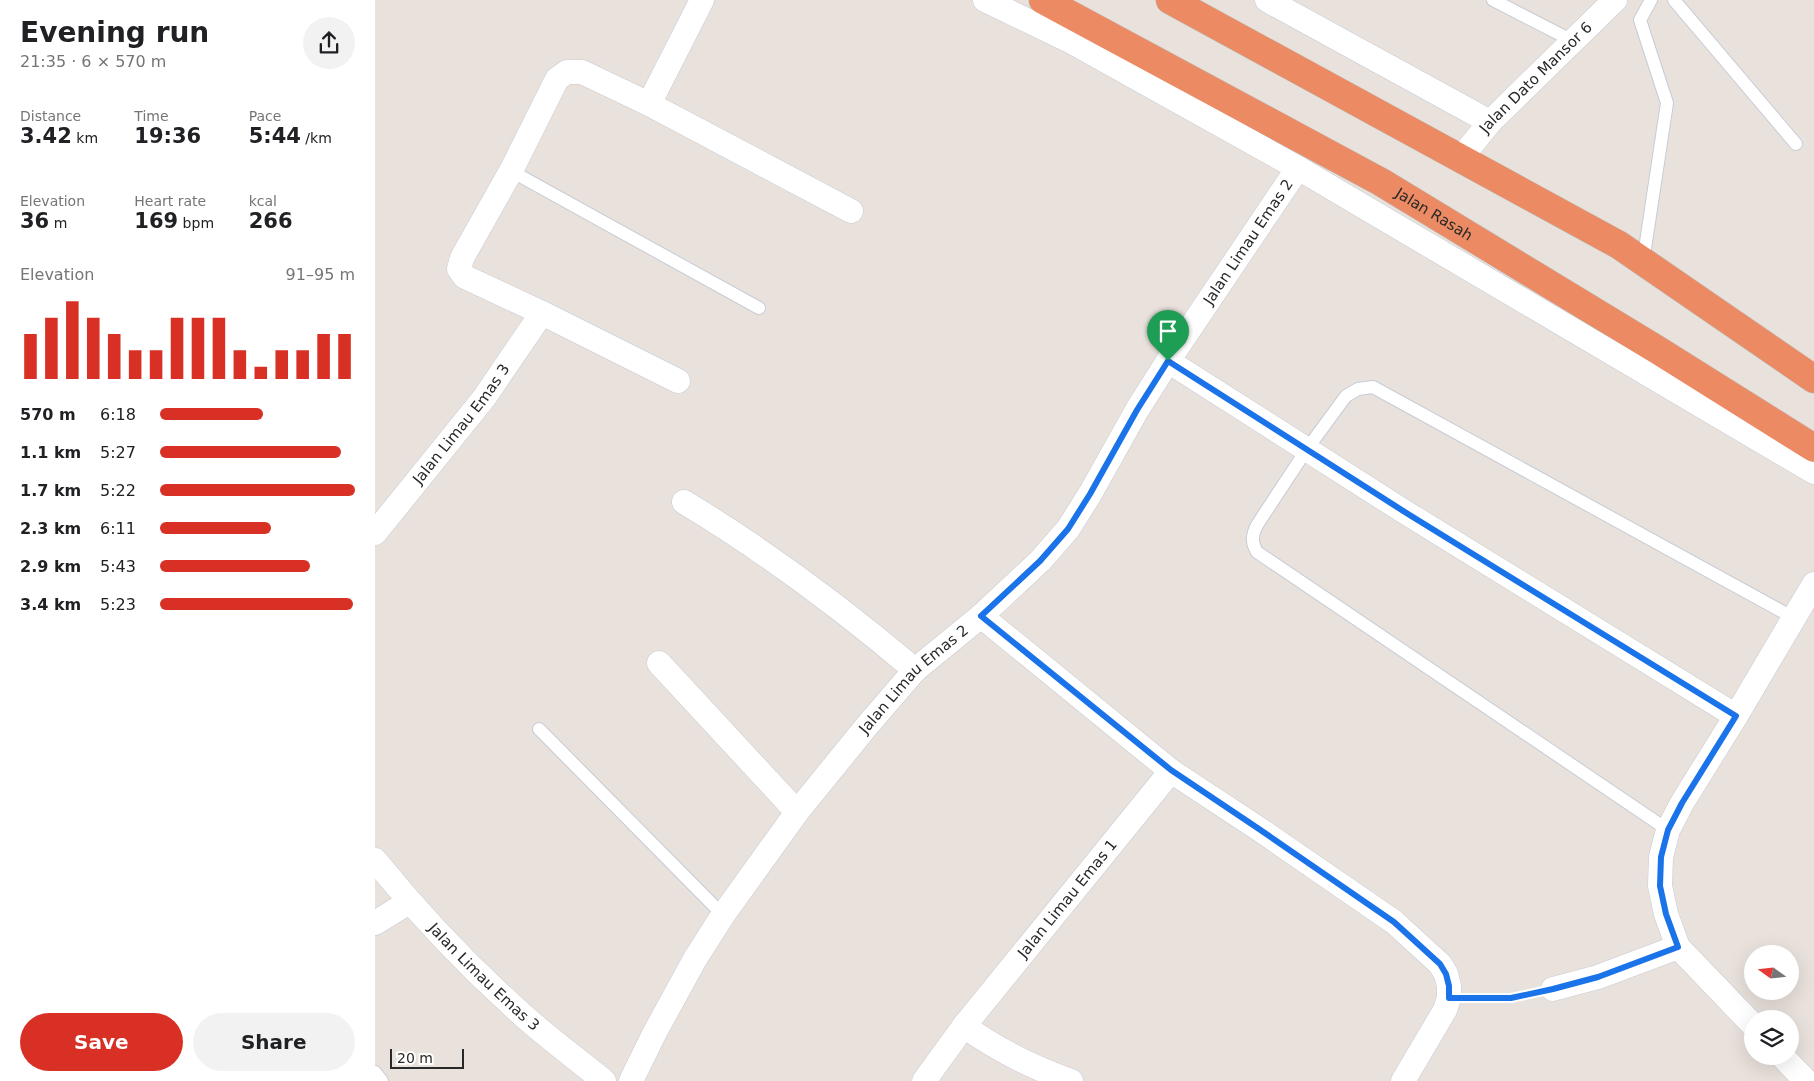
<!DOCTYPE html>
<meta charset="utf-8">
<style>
:root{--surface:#fff;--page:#f2f2f2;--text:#202124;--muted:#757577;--accent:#d93025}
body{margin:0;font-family:"DejaVu Sans",sans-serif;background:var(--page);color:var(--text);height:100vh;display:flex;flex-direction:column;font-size:19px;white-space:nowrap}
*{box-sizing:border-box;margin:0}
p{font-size:16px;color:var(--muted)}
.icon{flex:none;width:28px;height:28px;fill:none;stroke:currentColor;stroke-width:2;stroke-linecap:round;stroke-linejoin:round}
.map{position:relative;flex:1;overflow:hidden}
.details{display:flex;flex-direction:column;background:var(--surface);width:375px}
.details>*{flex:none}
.needle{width:32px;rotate:285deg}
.controls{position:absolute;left:1369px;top:945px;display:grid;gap:10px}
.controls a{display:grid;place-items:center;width:55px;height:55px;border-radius:50%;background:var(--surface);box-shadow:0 5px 20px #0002;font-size:25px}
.scale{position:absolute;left:15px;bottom:12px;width:74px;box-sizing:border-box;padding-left:5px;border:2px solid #282828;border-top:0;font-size:14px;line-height:18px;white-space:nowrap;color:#282828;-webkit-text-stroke:4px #fff;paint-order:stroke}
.pin{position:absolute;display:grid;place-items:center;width:42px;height:42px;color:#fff;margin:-51px -21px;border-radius:50% 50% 50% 0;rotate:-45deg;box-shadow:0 0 5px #0007}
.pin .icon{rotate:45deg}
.round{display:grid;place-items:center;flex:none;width:52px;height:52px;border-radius:26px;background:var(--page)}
.summary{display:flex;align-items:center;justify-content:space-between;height:85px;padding:0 20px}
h1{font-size:28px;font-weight:700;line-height:38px}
.figures{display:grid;grid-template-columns:repeat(3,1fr);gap:8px;height:85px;padding:5px 20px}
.figures div{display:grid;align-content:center}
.figures b{font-size:21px;font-weight:700}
.figures small{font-size:14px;font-weight:400}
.figures p{font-size:14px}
.chart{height:140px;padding:10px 20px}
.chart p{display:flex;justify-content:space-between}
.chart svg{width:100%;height:90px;margin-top:5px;stroke:var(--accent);stroke-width:6}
.primary-button{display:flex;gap:10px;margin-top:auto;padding:10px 20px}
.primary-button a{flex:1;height:58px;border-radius:30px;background:var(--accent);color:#fff;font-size:20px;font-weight:700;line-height:58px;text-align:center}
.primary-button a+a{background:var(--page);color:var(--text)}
ul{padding:0 20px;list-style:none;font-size:16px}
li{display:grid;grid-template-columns:80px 60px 1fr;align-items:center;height:38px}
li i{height:12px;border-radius:6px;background:var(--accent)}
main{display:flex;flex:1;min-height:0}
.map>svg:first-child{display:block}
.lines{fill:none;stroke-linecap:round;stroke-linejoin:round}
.lane-casing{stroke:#c7ccd5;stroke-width:14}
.street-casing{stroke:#c7ccd5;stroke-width:25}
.highway-casing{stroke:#bebebe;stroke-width:29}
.path{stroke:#bebebe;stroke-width:3;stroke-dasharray:4 2.5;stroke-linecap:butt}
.lane{stroke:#fff;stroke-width:12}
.street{stroke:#fff;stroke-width:24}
.highway{stroke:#ec8a63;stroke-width:28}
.route-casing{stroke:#fff;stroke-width:10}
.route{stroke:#1a73e8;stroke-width:6}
.labels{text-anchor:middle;stroke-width:5;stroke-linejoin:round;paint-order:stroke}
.street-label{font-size:15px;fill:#282828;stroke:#fff}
</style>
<main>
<section class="details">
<div class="summary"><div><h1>Evening run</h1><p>21:35 · 6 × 570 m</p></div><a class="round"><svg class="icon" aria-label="share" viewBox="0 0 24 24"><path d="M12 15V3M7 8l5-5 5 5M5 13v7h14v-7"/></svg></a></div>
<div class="figures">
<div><p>Distance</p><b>3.42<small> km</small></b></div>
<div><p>Time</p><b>19:36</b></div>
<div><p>Pace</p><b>5:44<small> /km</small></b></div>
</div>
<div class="figures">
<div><p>Elevation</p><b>36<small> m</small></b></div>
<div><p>Heart rate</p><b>169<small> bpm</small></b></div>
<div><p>kcal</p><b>266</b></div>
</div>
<div class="chart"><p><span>Elevation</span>91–95 m</p>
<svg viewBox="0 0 160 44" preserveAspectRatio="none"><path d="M5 44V22M15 44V14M25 44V6M35 44V14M45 44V22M55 44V30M65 44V30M75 44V14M85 44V14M95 44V14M105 44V30M115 44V38M125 44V30M135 44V30M145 44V22M155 44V22"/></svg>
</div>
<ul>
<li><b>570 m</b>6:18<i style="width:53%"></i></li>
<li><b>1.1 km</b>5:27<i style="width:93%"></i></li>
<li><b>1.7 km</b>5:22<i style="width:100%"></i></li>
<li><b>2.3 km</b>6:11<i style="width:57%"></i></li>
<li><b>2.9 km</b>5:43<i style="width:77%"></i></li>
<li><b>3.4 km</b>5:23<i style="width:99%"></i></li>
</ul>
<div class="primary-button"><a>Save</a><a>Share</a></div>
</section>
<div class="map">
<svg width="1439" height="1081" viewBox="0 0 1439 1081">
<rect width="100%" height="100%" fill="#e9e1db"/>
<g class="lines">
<defs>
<g id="lane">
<path d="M1118 0 1198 41"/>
<path d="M1299 0 1421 144"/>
<path d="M136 171 384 308"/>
<path d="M1268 262 1292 103 1265 20 1276 0"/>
<path d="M164 729 348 915"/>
<path d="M1293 830 882 552C876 542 877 535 882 525L932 449 971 396 983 389 998 387 1419 618"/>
<path d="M0 1072 7 1081"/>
</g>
<g id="street">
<path d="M610 0 697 42 923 168 1439 472"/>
<path d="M892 0 1115 122"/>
<path d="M274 104 327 0"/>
<path id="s1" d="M1086 158 1115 122 1240 0"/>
<path d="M793 361 1033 514 1361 716"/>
<path d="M303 381 167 313 90 277 84 269 87 258 136 171 182 79 192 72H207L274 104 476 211"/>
<path d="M309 502C390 551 468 609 540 670"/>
<path id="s2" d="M0 533 109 398 167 313"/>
<path d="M606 616 796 771 884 829 1019 922 1065 964 1071 974 1074 986V998L1070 1010 1028 1081"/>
<path d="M284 663 422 812"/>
<path id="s3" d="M0 860C46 917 97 970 151 1018 176 1040 203 1060 229 1081"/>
<path d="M0 923 34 902"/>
<path d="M1178 989 1223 977 1303 947"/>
<path d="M1378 1025 1303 947 1291 914 1285 886 1286 857 1293 830 1307 803 1361 716 1439 584"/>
<path d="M589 1026C624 1051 656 1067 696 1081"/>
<path d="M1407 1056 1431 1081"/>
<path id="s4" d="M256 1081 279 1034 320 959 348 915 422 812 491 727 540 670 606 616 665 561 693 529 715 494 762 410 793 361 923 168"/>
<path id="s5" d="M549 1081 589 1026 796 771"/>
</g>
<g id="highway">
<path id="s6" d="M668 0 1006 182 1281 349 1439 448"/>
<path d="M795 0 1244 245 1439 379"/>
</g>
</defs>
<use href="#lane" class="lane-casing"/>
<use href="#street" class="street-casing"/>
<use href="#highway" class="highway-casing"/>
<path class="path" d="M1097 999 1136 998 1155 994"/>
<use href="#lane" class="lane"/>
<use href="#street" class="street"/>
<use href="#highway" class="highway"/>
</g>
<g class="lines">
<defs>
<path id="route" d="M793 361 1033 514 1361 716 1307 803 1293 830 1286 857 1285 886 1291 914 1303 947 1223 977 1178 989 1136 998H1074V986L1071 974 1065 964 1019 922 884 829 796 770 606 616 665 561 693 529 715 494 762 410Z"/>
</defs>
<use href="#route" class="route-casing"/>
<use href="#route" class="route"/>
</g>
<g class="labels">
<g class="street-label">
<text dy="5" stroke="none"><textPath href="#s1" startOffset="110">Jalan Dato Mansor 6</textPath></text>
<text dy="5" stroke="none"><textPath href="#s6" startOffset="446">Jalan Rasah</textPath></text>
<text dy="5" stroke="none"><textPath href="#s4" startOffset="1049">Jalan Limau Emas 2</textPath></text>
<text dy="5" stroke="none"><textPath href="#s2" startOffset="139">Jalan Limau Emas 3</textPath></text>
<text dy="5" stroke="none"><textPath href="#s4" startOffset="494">Jalan Limau Emas 2</textPath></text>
<text dy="5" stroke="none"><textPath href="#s5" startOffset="232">Jalan Limau Emas 1</textPath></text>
<text dy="5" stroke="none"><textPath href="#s3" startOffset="160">Jalan Limau Emas 3</textPath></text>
</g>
</g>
</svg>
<div class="controls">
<a><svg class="needle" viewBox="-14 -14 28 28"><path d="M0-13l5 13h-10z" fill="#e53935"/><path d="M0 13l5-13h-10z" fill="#757577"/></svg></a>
<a><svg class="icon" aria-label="layers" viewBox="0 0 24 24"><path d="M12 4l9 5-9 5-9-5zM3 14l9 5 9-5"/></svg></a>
</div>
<div class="scale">20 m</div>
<div class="pin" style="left:793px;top:361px;background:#1e9e55"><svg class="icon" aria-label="arrive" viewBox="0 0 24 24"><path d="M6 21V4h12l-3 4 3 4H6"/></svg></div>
</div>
</main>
